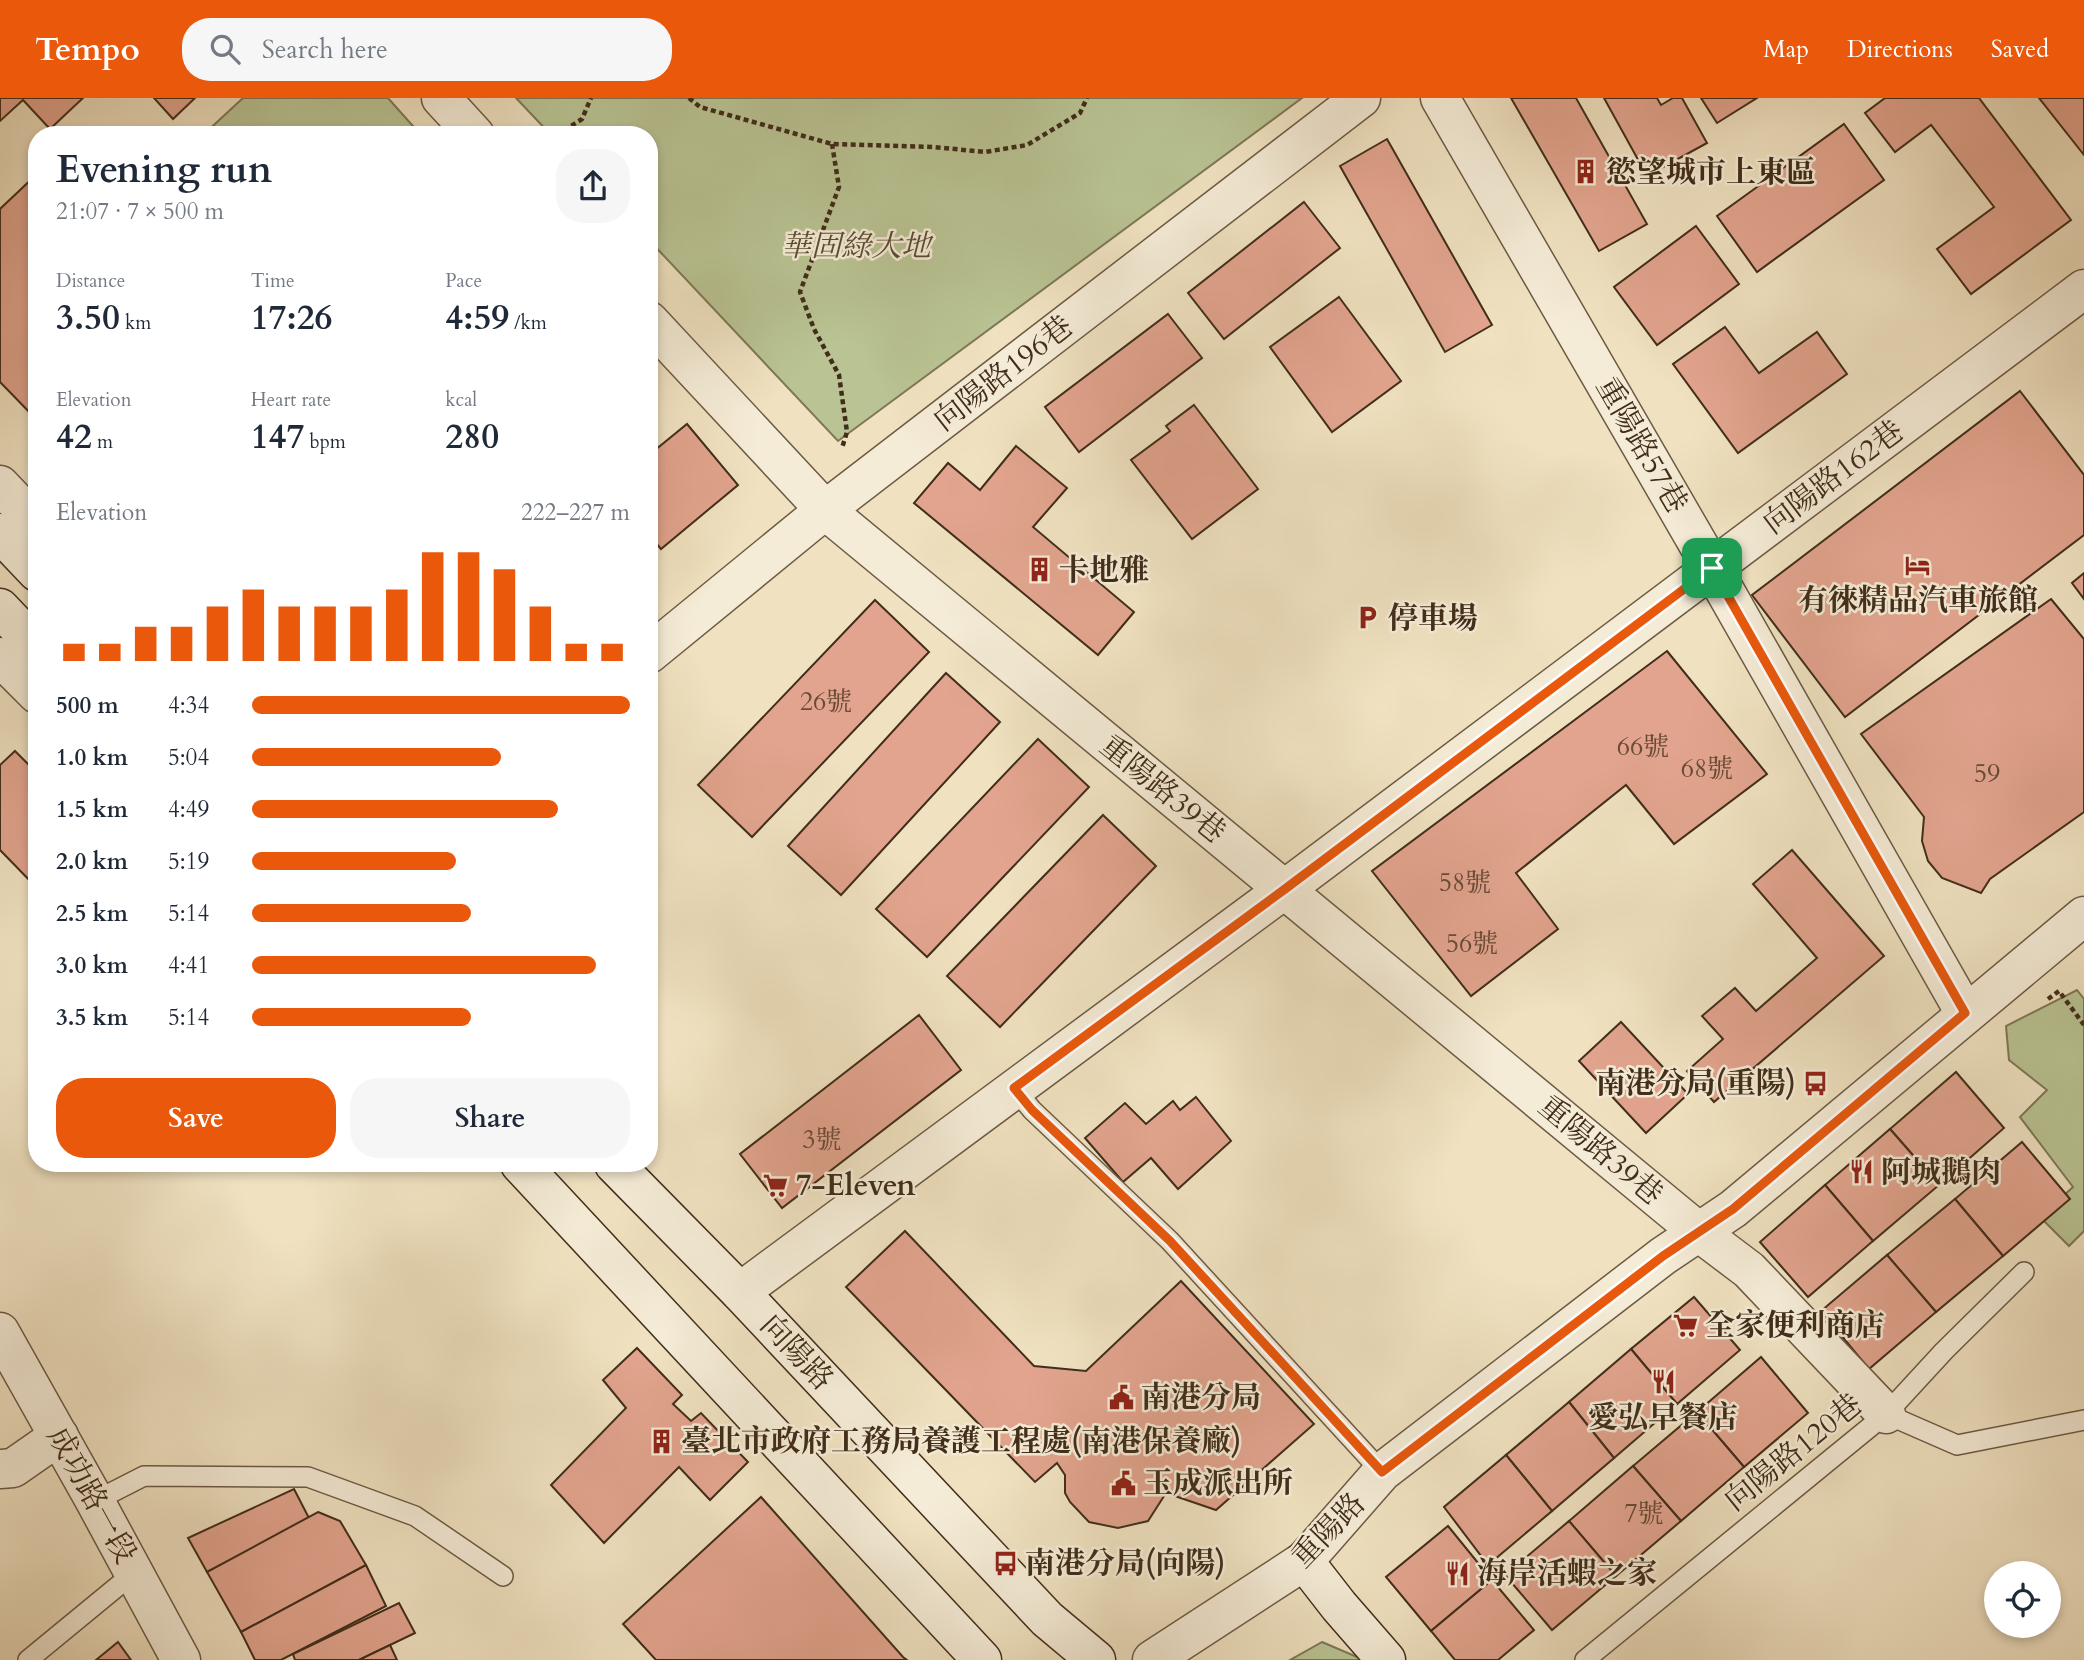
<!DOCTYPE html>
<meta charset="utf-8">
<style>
:root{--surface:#fff;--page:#f6f6f7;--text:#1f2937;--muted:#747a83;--accent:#ea580c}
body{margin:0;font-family:Cardo,"Noto Serif TC",serif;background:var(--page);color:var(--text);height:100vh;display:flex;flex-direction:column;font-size:26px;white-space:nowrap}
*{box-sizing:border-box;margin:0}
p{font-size:23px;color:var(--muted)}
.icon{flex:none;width:38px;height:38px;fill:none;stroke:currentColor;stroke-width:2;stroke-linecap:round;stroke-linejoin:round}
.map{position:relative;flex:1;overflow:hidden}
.details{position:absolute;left:28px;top:28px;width:630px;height:1046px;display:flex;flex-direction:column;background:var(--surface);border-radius:28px;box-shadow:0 4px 10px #0003}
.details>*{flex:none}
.controls{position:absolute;left:1984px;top:1463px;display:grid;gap:14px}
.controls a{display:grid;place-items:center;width:77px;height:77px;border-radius:50%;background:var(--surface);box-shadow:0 4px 10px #0003;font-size:35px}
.pin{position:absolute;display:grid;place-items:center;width:60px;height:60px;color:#fff;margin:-30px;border-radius:14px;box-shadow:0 4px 10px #0006}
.round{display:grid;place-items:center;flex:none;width:74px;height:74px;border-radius:28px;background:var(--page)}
.headline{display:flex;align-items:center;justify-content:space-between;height:119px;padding:0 28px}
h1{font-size:38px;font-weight:600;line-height:52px}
.stats{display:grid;grid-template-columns:repeat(3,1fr);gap:10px;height:119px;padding:7px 28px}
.stats div{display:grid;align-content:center}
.stats b{font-size:35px;font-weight:600}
.stats small{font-size:19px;font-weight:400}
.stats p{font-size:19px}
.chart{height:196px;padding:14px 28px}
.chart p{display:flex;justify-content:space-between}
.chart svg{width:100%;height:126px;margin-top:7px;stroke:var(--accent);stroke-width:6}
.button{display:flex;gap:14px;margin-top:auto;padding:14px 28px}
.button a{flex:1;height:80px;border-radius:28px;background:var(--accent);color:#fff;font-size:28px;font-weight:600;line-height:80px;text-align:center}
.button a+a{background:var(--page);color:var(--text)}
ul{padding:0 28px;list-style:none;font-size:23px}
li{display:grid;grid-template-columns:112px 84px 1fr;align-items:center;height:52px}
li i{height:18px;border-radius:9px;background:var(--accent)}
header{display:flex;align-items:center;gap:42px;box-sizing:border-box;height:98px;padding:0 35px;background:var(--accent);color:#fff}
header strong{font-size:33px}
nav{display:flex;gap:38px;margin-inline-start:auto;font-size:24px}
.search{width:490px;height:63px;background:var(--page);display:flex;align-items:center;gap:18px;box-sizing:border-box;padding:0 24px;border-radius:28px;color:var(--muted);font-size:26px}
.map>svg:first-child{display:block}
.green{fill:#b9c393;stroke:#7d7856;stroke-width:2}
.building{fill:#e2a48e;stroke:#412d1a;stroke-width:2}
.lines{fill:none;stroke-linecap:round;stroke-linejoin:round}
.service-casing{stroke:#6d5a44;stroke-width:22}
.minor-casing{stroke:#6d5a44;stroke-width:41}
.tertiary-casing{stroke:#6d5a44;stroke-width:41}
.secondary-casing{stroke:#412d1a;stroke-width:41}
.path{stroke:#412d1a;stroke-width:4.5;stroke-dasharray:5 3.5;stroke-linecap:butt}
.service{stroke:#f5ecd7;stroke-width:19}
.minor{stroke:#f5ecd7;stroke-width:38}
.tertiary{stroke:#f5ecd7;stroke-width:38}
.secondary{stroke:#f5ecd7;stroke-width:38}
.route-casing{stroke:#fff;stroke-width:14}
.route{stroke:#ea580c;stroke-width:9}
.labels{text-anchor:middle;stroke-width:5;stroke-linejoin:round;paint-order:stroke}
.number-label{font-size:26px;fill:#694b37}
.poi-label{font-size:30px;font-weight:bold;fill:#412d1a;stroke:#f5ecd7;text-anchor:start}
.park-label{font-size:30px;font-style:italic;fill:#594b32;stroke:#f5ecd7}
.street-label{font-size:30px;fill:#412d1a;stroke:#f5ecd7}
</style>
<header>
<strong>Tempo</strong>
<div class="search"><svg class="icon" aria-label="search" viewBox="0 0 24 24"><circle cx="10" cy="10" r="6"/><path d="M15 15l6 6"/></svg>Search here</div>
<nav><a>Map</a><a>Directions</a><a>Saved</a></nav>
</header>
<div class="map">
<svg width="2084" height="1562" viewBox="0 0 2084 1562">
<rect width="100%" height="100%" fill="#f0e2c1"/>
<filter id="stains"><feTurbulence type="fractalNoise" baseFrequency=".00286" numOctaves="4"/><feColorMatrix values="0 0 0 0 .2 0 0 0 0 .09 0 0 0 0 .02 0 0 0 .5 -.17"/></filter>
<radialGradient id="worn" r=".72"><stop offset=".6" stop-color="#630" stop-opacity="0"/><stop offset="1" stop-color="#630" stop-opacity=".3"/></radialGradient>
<g class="green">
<path d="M243 0H388L421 37H203Z"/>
<path d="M516 0H1302L838 343 649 142V37H551Z"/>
<path d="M2077 892 2084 901V1133L2069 1148 2040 1119 2073 1089 2020 1019 2047 992 2009 962 2006 928Z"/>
<path d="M1322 1544 1364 1562H1290Z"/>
</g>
<g class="building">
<path d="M0 0H83L50 31 23 2 0 23Z"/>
<path d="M154 0H195L173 21Z"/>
<path d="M1511 0H1576L1647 126 1599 153Z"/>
<path d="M1604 0H1657L1661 7 1673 0H1682L1707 45 1647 78Z"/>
<path d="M1701 0H1757L1717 25Z"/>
<path d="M1885 0H1979L2071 122 1971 196 1937 151 1994 109 1931 27 1895 54 1865 15Z"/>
<path d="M2039 0H2084V57Z"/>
<path d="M1844 26 1884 82 1757 174 1717 118Z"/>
<path d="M1387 41 1492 227 1445 254 1340 68Z"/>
<path d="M36 77 37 78V322L0 284V111Z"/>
<path d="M1304 104 1340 150 1224 241 1188 195Z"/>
<path d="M1696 128 1739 186 1657 247 1614 189Z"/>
<path d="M1339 199 1401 283 1332 334 1270 249Z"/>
<path d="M1168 216 1202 260 1079 354 1045 309Z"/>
<path d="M1725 229 1759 275 1817 234 1847 276 1738 355 1673 266Z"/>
<path d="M2020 293 2084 377V437L1845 619 1752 497Z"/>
<path d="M1194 307 1258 391 1192 441 1131 362 1170 333 1166 328Z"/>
<path d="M687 326 738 387 661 451 649 437V357Z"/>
<path d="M1016 348 1067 390 1033 429 1134 514 1098 557 914 405 948 365 980 392Z"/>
<path d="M2084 475V501L2072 485Z"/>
<path d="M2051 501 2084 541V714L1990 781 1981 795 1942 780 1928 763 1922 743 1924 719 1861 636Z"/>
<path d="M875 502 929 554 752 739 698 687Z"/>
<path d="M1667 553 1767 676 1674 746 1626 687 1516 775 1558 831 1471 898 1372 773Z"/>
<path d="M946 575 1000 624 841 797 788 748Z"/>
<path d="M1038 641 1089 689 927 859 876 811Z"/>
<path d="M15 653 37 675V790L0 752V667Z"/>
<path d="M1103 717 1156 768 1000 929 947 878Z"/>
<path d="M1792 752 1884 858 1714 1004 1687 973 1723 941 1702 918 1735 890 1756 913 1817 860 1753 786Z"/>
<path d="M919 917 961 972 782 1110 740 1056Z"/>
<path d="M1621 924 1688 996 1646 1035 1579 963Z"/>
<path d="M1956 974 2004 1030 1939 1087 1890 1031Z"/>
<path d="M1196 999 1231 1043 1178 1091 1151 1060 1123 1084 1085 1040 1125 1005 1146 1026 1173 1003 1180 1012Z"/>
<path d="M1890 1031 1939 1087 1873 1143 1825 1087Z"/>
<path d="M2022 1044 2070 1101 2003 1158 1955 1101Z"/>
<path d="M1825 1087 1873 1143 1808 1199 1760 1144Z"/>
<path d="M1955 1101 2003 1158 1936 1214 1887 1157Z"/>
<path d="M905 1133 1034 1268 1086 1273 1181 1183 1314 1326 1216 1412 1166 1395 1148 1423 1118 1430 1089 1424 1070 1404 1065 1395V1377L1057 1365 1035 1384 846 1189Z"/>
<path d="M1887 1157 1936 1214 1869 1271 1821 1213Z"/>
<path d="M1694 1199 1740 1252 1677 1306 1631 1251Z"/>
<path d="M637 1250 682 1297 673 1306 691 1323 701 1315 748 1364 710 1402 679 1369 604 1445 551 1387 626 1310 603 1282Z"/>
<path d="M1631 1251 1677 1306 1614 1360 1569 1304Z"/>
<path d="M1761 1259 1808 1315 1744 1369 1697 1314Z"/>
<path d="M1569 1304 1614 1360 1552 1413 1506 1357Z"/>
<path d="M1697 1314 1744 1369 1681 1423 1633 1368Z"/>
<path d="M1506 1357 1552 1413 1488 1467 1444 1409Z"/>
<path d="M1633 1368 1681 1423 1616 1478 1569 1423Z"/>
<path d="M294 1391 310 1422 207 1474 188 1440Z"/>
<path d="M761 1399 903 1559 907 1562H656L623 1526Z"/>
<path d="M318 1414 340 1423 366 1467 241 1534 207 1474Z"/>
<path d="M1569 1423 1616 1478 1552 1532 1505 1477Z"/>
<path d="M1448 1428 1492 1482 1431 1533 1386 1479Z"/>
<path d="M366 1467 386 1508 281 1562H255L241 1534Z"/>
<path d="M1492 1482 1534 1532 1498 1562H1455L1431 1533Z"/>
<path d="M399 1505 415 1535 359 1562H295L293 1556Z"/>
<path d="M118 1544 131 1562H96Z"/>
<path d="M390 1547 397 1562H359Z"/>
</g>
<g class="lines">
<defs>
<g id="service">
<path d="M1014 990 1032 1012 1170 1143 1382 1374"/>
<path d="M1886 1316 1957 1347 2084 1322"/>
<path d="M95 1403 144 1378 308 1379 415 1418 503 1478"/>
<path d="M28 1562 135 1474"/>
<path d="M1585 1562 1886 1316 1944 1253 2024 1174"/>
</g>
<g id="minor">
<path d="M441 0 475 37"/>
<path d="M1440 0 1712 470 1965 915"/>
<path d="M649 223 825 412 1700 1135 1749 1172 1886 1316"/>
<path d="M0 387 37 426"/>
<path d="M649 556 825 412 1361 0"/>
<path d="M0 559 37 596"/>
<path d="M740 1194 1285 791 2084 191"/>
<path d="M0 1234 95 1403 181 1562"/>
<path d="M0 1371 13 1370 59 1338"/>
</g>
<path id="tertiary" d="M1152 1562 1304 1463 1382 1374 1663 1158 1733 1111 2084 818"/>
<g id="secondary">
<path d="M0 435 37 474"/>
<path d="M0 510 37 549"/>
<path d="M520 1066 982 1562"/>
<path d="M614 1066 740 1194 1047 1521 1096 1562"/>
<path d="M1304 1463 1339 1508 1386 1562"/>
</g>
</defs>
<use href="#service" class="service-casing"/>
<use href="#minor" class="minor-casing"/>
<use href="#tertiary" class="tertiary-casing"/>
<use href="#secondary" class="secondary-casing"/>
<g class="path">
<path d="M689 0 700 9 832 46 934 49 985 54 1027 47 1080 15 1087 0"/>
<path d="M557 37 582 21 591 0"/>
<path d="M832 46 839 89 800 194 814 231 839 277 847 334 842 350"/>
<path d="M2048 901 2059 893 2084 927"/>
</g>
<use href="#service" class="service"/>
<use href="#minor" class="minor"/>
<use href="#tertiary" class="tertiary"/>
<use href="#secondary" class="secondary"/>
</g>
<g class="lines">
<defs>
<path id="route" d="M1712 470 1965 915 1733 1111 1663 1158 1382 1374 1170 1143 1032 1012 1014 990 1285 791Z"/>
</defs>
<use href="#route" class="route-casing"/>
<use href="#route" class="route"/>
</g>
<defs>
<symbol id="building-bare" viewBox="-9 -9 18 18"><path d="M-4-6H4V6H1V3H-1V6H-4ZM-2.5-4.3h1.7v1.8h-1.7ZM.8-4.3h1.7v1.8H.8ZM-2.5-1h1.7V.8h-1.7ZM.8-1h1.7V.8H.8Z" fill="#8f2418" stroke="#f5ecd7" stroke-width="2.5" paint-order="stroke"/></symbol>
<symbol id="hotel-bare" viewBox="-9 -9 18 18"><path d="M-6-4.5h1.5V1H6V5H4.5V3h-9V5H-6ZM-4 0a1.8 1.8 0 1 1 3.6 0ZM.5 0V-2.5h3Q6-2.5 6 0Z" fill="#8f2418" stroke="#f5ecd7" stroke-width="2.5" paint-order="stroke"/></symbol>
<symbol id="parking-bare" viewBox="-9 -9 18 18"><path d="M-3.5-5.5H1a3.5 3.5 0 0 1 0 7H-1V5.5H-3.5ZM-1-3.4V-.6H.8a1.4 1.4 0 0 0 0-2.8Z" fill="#8f2418" stroke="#f5ecd7" stroke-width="2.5" paint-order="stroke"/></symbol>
<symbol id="bus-bare" viewBox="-9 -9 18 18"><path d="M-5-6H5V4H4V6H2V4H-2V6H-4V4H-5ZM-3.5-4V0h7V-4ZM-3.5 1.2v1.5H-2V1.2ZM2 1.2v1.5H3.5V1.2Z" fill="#8f2418" stroke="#f5ecd7" stroke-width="2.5" paint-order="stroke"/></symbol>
<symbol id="restaurant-bare" viewBox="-9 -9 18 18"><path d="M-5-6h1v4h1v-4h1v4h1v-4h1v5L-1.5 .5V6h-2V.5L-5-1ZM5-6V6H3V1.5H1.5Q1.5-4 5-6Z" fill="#8f2418" stroke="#f5ecd7" stroke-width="2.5" paint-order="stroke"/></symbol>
<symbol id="supermarket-bare" viewBox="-9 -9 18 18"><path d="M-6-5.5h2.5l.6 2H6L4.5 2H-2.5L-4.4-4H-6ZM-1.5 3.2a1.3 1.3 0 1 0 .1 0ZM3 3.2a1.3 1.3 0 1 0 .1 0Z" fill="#8f2418" stroke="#f5ecd7" stroke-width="2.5" paint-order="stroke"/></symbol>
<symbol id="civic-bare" viewBox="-9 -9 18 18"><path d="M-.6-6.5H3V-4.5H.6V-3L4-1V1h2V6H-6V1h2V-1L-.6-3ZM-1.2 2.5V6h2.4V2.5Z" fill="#8f2418" stroke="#f5ecd7" stroke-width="2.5" paint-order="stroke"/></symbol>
</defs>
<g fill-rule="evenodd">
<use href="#building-bare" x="1568" y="56" width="35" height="35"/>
<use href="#hotel-bare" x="1900" y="450" width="35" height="35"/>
<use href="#building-bare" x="1022" y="454" width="35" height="35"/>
<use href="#parking-bare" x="1350" y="502" width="35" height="35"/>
<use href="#bus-bare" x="1798" y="968" width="35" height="35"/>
<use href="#restaurant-bare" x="1844" y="1056" width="35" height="35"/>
<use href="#supermarket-bare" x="758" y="1070" width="35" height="35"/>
<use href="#supermarket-bare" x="1668" y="1210" width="35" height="35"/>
<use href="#restaurant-bare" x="1646" y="1266" width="35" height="35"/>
<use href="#civic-bare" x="1104" y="1282" width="35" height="35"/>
<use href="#building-bare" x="644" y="1326" width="35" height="35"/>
<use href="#civic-bare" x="1106" y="1368" width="35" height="35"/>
<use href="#bus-bare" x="988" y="1448" width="35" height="35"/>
<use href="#restaurant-bare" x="1440" y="1458" width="35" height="35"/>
</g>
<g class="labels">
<g class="number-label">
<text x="826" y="612">26號</text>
<text x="1643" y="657">66號</text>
<text x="1707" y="679">68號</text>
<text x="1987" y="684">59</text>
<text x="1465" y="793">58號</text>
<text x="1472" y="854">56號</text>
<text x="822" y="1050">3號</text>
<text x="1644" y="1424">7號</text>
</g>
<g class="poi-label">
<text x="1606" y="84">慾望城市上東區</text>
<text x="1059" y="482">卡地雅</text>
<text x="1918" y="512" text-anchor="middle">有徠精品汽車旅館</text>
<text x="1388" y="530">停車場</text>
<text x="1796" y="995" text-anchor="end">南港分局(重陽)</text>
<text x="1881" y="1084">阿城鵝肉</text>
<text x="796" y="1097">7-Eleven</text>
<text x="1705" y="1237">全家便利商店</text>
<text x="1141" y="1309">南港分局</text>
<text x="1663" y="1329" text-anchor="middle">愛弘早餐店</text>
<text x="681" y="1353">臺北市政府工務局養護工程處(南港保養廠)</text>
<text x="1143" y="1395">玉成派出所</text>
<text x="1025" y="1475">南港分局(向陽)</text>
<text x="1477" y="1485">海岸活蝦之家</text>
</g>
<g class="park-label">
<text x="856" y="158">華固綠大地</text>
</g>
<g class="street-label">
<text transform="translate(1003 275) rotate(-38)" y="10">向陽路196巷</text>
<text transform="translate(1642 347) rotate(60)" y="10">重陽路57巷</text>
<text transform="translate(1833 379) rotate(-37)" y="10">向陽路162巷</text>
<text transform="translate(1163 691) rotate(39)" y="10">重陽路39巷</text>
<text transform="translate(1601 1052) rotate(40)" y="10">重陽路39巷</text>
<text transform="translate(797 1254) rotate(47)" y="10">向陽路</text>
<text transform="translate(1793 1354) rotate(-39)" y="10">向陽路120巷</text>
<text transform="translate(92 1397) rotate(61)" y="10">成功路一段</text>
<text transform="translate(1328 1432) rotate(-46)" y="10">重陽路</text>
</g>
</g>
<rect width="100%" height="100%" filter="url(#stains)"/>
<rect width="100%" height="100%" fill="url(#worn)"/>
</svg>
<div class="controls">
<a><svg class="icon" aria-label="locate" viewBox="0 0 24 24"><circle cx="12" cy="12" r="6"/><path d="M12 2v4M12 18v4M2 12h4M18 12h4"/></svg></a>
</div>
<div class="pin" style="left:1712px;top:470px;background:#1e9e55"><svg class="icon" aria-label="arrive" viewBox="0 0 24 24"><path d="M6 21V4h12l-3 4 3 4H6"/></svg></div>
<section class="details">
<div class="headline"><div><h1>Evening run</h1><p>21:07 · 7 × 500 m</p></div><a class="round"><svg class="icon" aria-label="share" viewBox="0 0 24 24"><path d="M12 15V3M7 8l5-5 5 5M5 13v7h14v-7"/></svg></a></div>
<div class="stats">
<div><p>Distance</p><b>3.50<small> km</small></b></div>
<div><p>Time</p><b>17:26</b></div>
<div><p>Pace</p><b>4:59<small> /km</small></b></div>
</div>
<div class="stats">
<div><p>Elevation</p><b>42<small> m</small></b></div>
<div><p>Heart rate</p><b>147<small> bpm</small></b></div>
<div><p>kcal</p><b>280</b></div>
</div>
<div class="chart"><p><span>Elevation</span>222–227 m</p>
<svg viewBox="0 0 160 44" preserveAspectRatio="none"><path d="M5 44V38M15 44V38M25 44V32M35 44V32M45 44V25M55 44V19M65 44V25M75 44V25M85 44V25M95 44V19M105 44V6M115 44V6M125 44V12M135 44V25M145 44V38M155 44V38"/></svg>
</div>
<ul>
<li><b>500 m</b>4:34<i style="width:100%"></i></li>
<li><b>1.0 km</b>5:04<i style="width:66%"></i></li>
<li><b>1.5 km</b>4:49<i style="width:81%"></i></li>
<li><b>2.0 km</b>5:19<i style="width:54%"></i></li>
<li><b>2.5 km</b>5:14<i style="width:58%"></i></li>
<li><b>3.0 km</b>4:41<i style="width:91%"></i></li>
<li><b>3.5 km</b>5:14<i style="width:58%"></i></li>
</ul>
<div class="button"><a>Save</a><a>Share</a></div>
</section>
</div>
